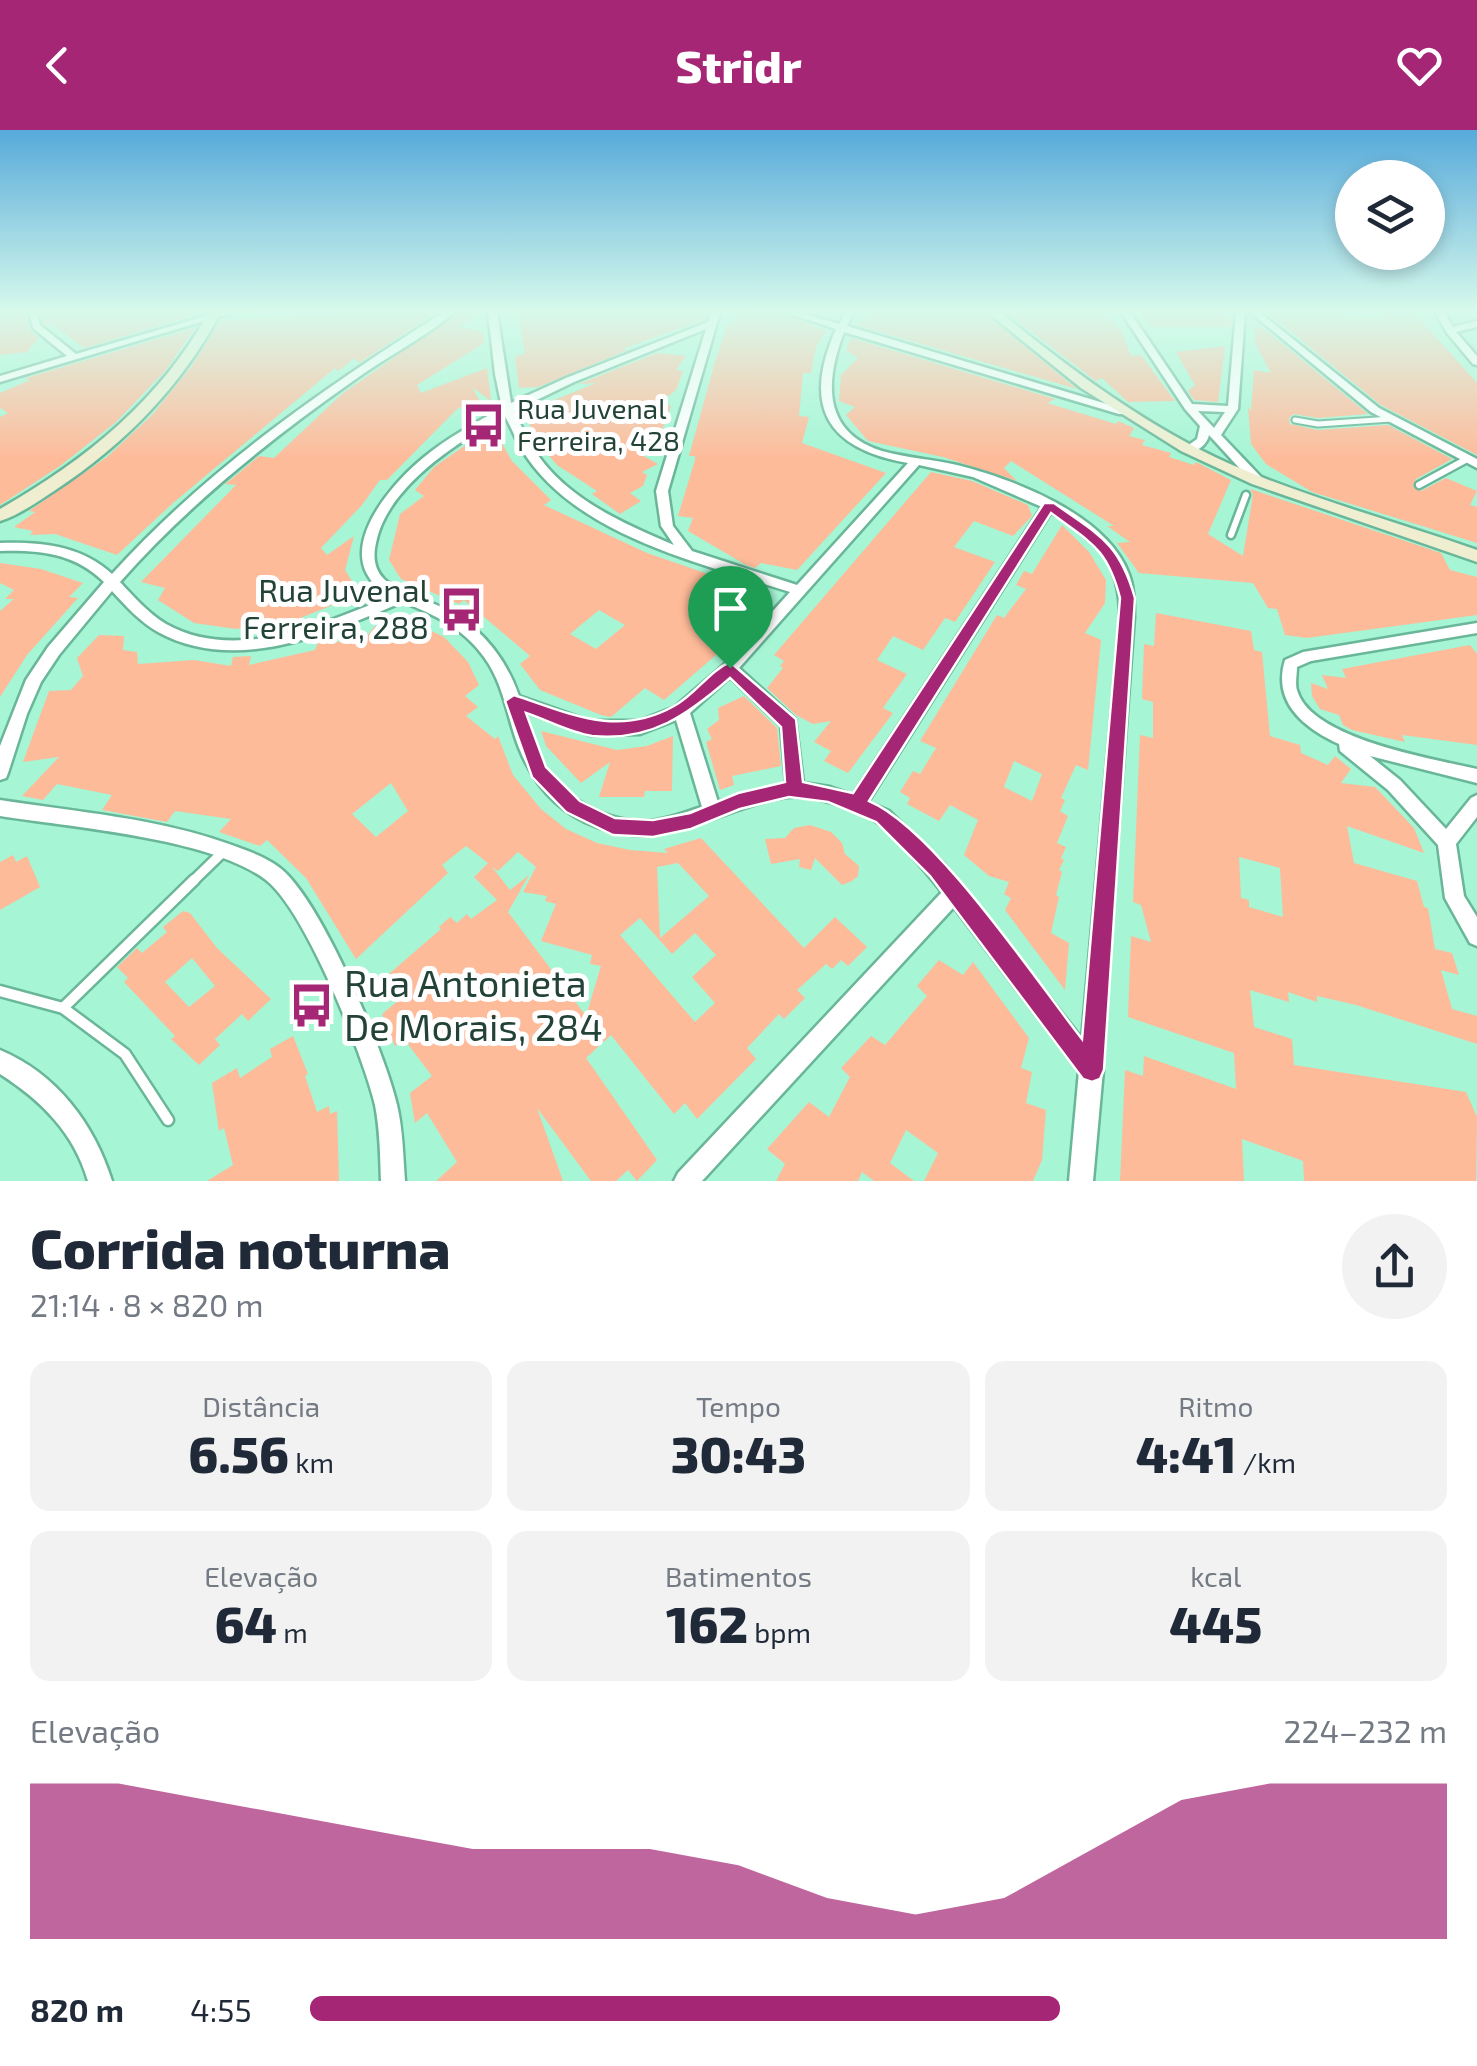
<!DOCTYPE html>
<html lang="pt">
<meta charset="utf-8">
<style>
:root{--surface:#fff;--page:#f2f2f3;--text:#1f2937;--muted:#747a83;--accent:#a62676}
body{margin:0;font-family:"Exo 2",sans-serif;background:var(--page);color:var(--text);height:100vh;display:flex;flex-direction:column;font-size:38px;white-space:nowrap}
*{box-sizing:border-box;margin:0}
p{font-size:32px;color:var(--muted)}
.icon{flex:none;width:55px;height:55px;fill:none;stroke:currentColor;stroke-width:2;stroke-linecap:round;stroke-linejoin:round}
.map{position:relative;height:1051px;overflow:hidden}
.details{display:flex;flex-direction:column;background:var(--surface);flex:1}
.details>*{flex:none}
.fabs{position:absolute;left:1335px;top:30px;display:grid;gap:20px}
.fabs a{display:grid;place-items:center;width:110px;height:110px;border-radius:50%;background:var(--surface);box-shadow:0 5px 15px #0003;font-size:50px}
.pin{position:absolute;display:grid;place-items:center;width:85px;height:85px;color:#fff;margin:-102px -42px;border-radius:50% 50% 50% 0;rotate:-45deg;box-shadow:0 0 10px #0007}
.pin .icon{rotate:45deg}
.round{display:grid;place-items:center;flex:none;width:105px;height:105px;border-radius:52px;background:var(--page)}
.summary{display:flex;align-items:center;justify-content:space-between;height:170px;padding:0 30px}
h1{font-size:55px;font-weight:800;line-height:75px}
.metrics{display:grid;grid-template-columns:repeat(3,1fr);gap:15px;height:170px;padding:10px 30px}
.metrics div{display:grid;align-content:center;border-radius:20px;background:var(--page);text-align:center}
.metrics b{font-size:50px;font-weight:800}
.metrics small{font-size:28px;font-weight:400}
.metrics p{font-size:28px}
.chart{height:280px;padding:20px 30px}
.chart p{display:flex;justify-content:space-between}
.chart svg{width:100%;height:180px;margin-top:10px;fill:var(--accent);opacity:.7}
ul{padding:0 30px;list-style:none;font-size:32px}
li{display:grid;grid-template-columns:160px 120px 1fr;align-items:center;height:75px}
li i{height:25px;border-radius:12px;background:var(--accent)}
header{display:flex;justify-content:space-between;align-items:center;height:130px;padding:0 30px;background:var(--accent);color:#fff;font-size:45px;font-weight:800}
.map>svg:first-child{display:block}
.building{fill:#febb9a;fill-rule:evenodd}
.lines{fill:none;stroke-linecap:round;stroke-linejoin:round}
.lane-far3-casing{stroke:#69b699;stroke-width:9}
.lane-far2-casing{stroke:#69b699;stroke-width:11}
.lane-far1-casing{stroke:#69b699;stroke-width:14}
.lane-casing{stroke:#69b699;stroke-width:15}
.street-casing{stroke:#69b699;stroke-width:5}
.secondary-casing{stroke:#69b699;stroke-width:5}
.lane-far3{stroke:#fff;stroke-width:5}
.lane-far2{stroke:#fff;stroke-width:6}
.lane-far1{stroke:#fff;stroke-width:9}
.lane{stroke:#fff;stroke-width:10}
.street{fill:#fff;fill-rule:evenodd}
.secondary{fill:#efeed1;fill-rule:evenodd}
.route{fill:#a62676;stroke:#fff;stroke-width:2.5;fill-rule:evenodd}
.labels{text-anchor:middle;stroke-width:10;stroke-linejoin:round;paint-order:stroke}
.far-poi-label{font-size:28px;fill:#234337;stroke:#fff;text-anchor:start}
.poi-label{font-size:32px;fill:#234337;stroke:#fff;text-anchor:end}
.near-poi-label{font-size:38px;fill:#234337;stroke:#fff;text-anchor:start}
</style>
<header><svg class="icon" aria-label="back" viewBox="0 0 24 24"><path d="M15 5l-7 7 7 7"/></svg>Stridr<svg class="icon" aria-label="heart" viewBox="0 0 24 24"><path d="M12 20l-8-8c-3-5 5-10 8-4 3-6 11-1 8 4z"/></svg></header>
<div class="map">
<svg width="1477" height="1051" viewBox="0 0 1477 1051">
<rect width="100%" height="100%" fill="#a6f5d5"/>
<g class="building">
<path d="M0 182H26L29 199 39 208 27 222 0 225Z"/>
<path d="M41 182H205L84 218 51 193 48 197 43 193Z"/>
<path d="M356 182H437L359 233 355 228 338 241 335 238 173 373 117 425 55 404 30 405 33 401 14 397 35 382 29 381 107 327 152 285 191 237 221 190Z"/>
<path d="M459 182H482L459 197 483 202 484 213 417 255 421 263 487 238 491 271 472 257 483 277 470 286 459 277 387 350H380L362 375 321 418 327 425 354 406 345 440 360 464 298 489 236 499 194 493 158 470 165 458 141 452 236 355 225 354 233 348 259 326 274 328 342 264Z"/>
<path d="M517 182H708L705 189 622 219 628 220 538 257 519 258 515 227 525 223Z"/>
<path d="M736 182H781L826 201 816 216 811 243H803L799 286 809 287 802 313 886 343 797 440 761 433 755 438 746 435 688 401 693 388 678 386 695 330V326H689L715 232 728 193H733Z"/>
<path d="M874 182H983L1077 259 856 195Z"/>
<path d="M1006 182H1102L1121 200 1131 226 1141 225 1175 271 1128 272 1102 248 1096 251Z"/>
<path d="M1158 182H1223L1232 189 1231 197H1152L1142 183Z"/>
<path d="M1267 182H1342L1347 187 1384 188 1383 182 1418 187 1477 253V325L1381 275Z"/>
<path d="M1255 197 1263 198 1368 284 1318 288 1294 284 1289 288 1290 294 1318 300 1388 295 1452 329 1416 349 1413 357 1421 361 1446 348 1477 361 1470 375 1477 377V413L1312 362 1266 334 1251 314 1248 277 1251 281 1254 240 1271 243 1255 213Z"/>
<path d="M195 198 165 241 116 292 60 336 0 375V287L8 283 0 278V263L30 250 26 248Z"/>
<path d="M851 208 1055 269 1047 273 1116 294 1118 291 1134 298 1129 306 1145 310 1142 315 1171 323 1169 327 1194 335 1196 332 1231 350 1208 404 1243 426 1253 365 1250 359 1441 423 1450 440 1477 447V485L1307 508 1285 505 1277 479 1268 478 1253 453 1139 443 1117 413 1130 412 1107 396H1114L1011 331 1004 338 1017 351 943 327 868 311 846 285 855 277 839 271 841 245 858 228 846 220Z"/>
<path d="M1225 216 1218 272 1194 270 1188 261 1195 255 1176 222Z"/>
<path d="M657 223 686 226 676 240 683 241 676 260 660 272 671 276 660 306 636 322 658 334 642 342 647 345 643 356 630 363 641 371 620 384 592 364 597 361 557 335 540 315 546 312 535 304 523 283 596 253 579 254Z"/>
<path d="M483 303 500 310 512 331 551 370 544 375 647 423 737 454 730 461 757 474 746 485 734 479 712 502 731 512 664 570 645 558 611 587 601 585 540 560 520 534 530 526 464 470 459 474 401 449 389 430 400 384 424 366 415 360 434 337ZM599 480 625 495 596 519 570 504Z"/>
<path d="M931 342 972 351 1028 375 1032 386 1013 406 974 391 954 417 995 432 955 492 945 488 923 520 893 506 877 530 907 544 883 578 893 583 848 643 824 631 831 621 814 612 831 591 813 594 796 585 767 558 783 538 780 536 784 531 774 525Z"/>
<path d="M1062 395 1089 422 1106 450 1105 473 1085 503 1101 510 1088 640 1076 635 1061 668 1065 670 1060 681 1068 686 1057 713 1066 717 1061 728 1064 730 1059 740 1062 742 1056 765 1059 767 1051 803 1069 813 1065 860 1005 780 1011 768 1004 764 1009 752 989 746 964 725 978 690 950 675 939 691 907 674 910 668 900 662 913 641 920 644 936 618 920 611 997 485 1004 488 1026 459 1016 455 1024 441 1032 444ZM1014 631 1042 644 1032 671 1004 657Z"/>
<path d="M0 433 41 439 83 453 69 467 78 468 27 525 0 567V481L14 469H5L14 460 0 453Z"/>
<path d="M1156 483 1251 501 1254 520 1262 522 1270 606 1300 615 1301 623 1328 635 1335 626 1351 639 1341 653 1375 657 1414 698 1424 723 1347 696 1354 733 1417 751 1424 777 1428 778 1435 819 1452 823 1459 845 1441 840 1452 879 1477 886V914L1356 875 1317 866V872L1288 862 1289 872 1250 860 1254 897 1292 909 1294 935 1466 962 1477 987 1476 1051H1304L1303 1031 1242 1009 1244 1051H1120L1125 940 1143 946 1144 926 1236 959 1234 923 1128 887 1131 806 1151 812 1141 775 1133 772 1140 605 1153 608V572L1142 569 1144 514 1154 516ZM1239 727 1280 738 1283 787 1249 777V770L1241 768Z"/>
<path d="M402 487 444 507 468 532 479 555 465 566 478 577 466 586 495 609 498 606 513 645 541 679 566 699 597 713 630 720 668 723 664 719 701 708 804 818 835 787 867 817 848 836 841 830 832 839 826 834 797 860 805 868 784 889 779 884 747 918 756 929 697 989 685 973 674 984 611 905 586 928 657 1030 637 1051 628 1040 616 1051H591L537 978 563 1051H436L457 1032 427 983 415 993 410 963 432 946 404 909 395 916 382 884 399 870 383 849 441 799 439 797 450 787 457 793 467 784 471 789 497 770 474 747 488 733 466 716 442 735 448 743 356 829 306 748 267 710 260 716 219 702 231 689 175 681 167 692 102 680 112 665 57 654 43 670 22 666 59 627 23 632 49 561 71 560 83 546 77 528 99 505 124 506 123 520 137 522 138 534 194 530 231 536 233 527 251 526 249 535 315 520 318 513 364 510 375 496 378 501 387 504ZM391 653 408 681 376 707 352 684ZM518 722 536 737 523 762 547 766 545 771 556 774 541 811 592 825 590 834 601 836 586 886 508 782 529 745 510 760 492 737 498 741ZM678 733 709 766 660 808 657 737ZM640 788 672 824 695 803 716 825 692 847 715 873 695 892 620 805Z"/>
<path d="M1470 515 1477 524V615L1402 605 1405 612 1352 600 1343 595 1339 585 1320 579 1312 566 1311 553 1328 559 1322 545 1346 548 1342 539Z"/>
<path d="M744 566 777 598 781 636 732 646 734 655 720 660 706 612 712 609 707 599 719 590 718 578Z"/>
<path d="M541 601 617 620 647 616 673 606 672 661H645L644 667H599L610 632 581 653 546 616Z"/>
<path d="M810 695 831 702 842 713 845 724 859 736 858 746 852 751 842 755 815 728 811 740 799 737 800 729 771 734 765 709 785 708 794 698Z"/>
<path d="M13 725 16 732 27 726 40 757 0 780V732Z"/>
<path d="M183 781 190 783 217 818 271 869 248 891 242 884 215 909 220 915 199 935 171 909 175 906 124 852 128 848 117 837 137 818 142 823 167 802 163 797ZM192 828 215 856 189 877 165 852Z"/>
<path d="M939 830 963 845 973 832 1029 908 1021 938 1032 942 1026 973 1046 980 1042 1030 1033 1051H924L938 1023 906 1000 890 1033 914 1051H874L862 1042 858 1051H776L785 1034 767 1019 809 972 829 987 850 947 841 938 871 906 885 915 927 866 917 856Z"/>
<path d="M293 906 308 944 305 946 317 982 329 976 330 984 337 981 339 1051H207L233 1035 224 998 219 1001 212 953 237 938 240 948 272 927 270 919Z"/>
</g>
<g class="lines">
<defs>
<path id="lane-far3" d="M1295 290 1318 294 1391 289"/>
<g id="lane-far2">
<path d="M1419 355 1467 329"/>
<path d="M1231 405 1246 365"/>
</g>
<path id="lane-far1" d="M191 753 225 720"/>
<g id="lane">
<path d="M0 861 63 878 125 924 168 990"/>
<path d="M63 878 194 750"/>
</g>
<g id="street">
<path d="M29 182H37L40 195 76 224 220 182H234L0 252V246L67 226 33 198Z"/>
<path d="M444 182H455C424 208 386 227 353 251 269 310 188 375 120 452 134 467 148 483 166 494 236 533 324 494 391 466 326 432 385 359 423 328 447 308 475 293 502 278L495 244 488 182H497L511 273 566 248 708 192 712 182H720L668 361 673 396 692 421 797 455 908 333C826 319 802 276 836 199L785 182H798L839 194 846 182H854L847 196 1127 280V284H1119L844 202C825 251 822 302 882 321 906 328 932 329 957 335 1013 349 1105 384 1128 442 1134 456 1134 472 1134 487L1101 936 1103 940 1093 1051H1069L1079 941 954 777 702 1051H674L678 1043 942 762C929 745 892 701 874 690 853 678 812 664 787 667 761 670 726 685 700 693 660 705 638 712 597 697 550 680 525 643 512 597 505 573 499 547 484 527 463 498 435 485 403 472 329 503 236 545 158 502 140 492 126 476 112 461L59 525 41 552 27 584 8 643 6 648 0 650V616L26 550 48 517 104 452C74 423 40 420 0 421V413C41 412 80 415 112 444 207 339 325 257 444 182ZM706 199 656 361 661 396 674 415C622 393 562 367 532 316 525 305 520 293 514 281L574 252ZM505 286C511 297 516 310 522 320 575 406 701 433 790 462L725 534 675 577 639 591H590L519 566C504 523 475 490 432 473 416 466 397 461 384 449 374 439 373 426 376 413 387 356 459 311 505 286ZM919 335 973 347 1042 377 853 665 830 657 803 653 795 589 739 538ZM1051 382C1098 410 1120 431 1120 487L1082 909 944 734 889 681 868 672ZM730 547 781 596 786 653 718 672 690 583ZM523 581 590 605 640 604 676 590 702 677C685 682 666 690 648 691 604 693 558 666 538 626 532 611 528 596 523 581Z"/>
<path d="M1121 182H1130L1192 274 1228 276 1236 182H1245L1238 279 1221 305 1261 347V353H1253L1209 305C1207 315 1196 324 1186 321V317L1197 309 1200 296 1185 279ZM1198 281 1225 282 1214 298Z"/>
<path d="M1250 182H1259L1379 278 1477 329V338L1371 282Z"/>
<path d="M1435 182H1444L1453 197 1477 191V197L1456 202 1477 226V235L1473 234 1447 203Z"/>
<path d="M1477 493V503L1311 531 1297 537C1297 544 1295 554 1297 560 1310 609 1434 629 1477 639V653L1370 626 1400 650 1446 699 1471 668 1477 665V687L1456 714 1464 766 1477 787V816L1470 813 1445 768 1438 715 1388 660 1340 621 1339 614C1304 598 1272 572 1285 530L1303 522Z"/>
<path d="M0 670C77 682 158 688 232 715 248 721 266 727 280 738 321 770 385 923 397 975 403 1000 403 1026 405 1051H381C380 1026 380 1000 375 975 363 925 305 780 266 750 211 708 70 697 0 686Z"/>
<path d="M0 920C57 944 94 994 112 1051H88C74 1003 42 971 0 944Z"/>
</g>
<g id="secondary">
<path d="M209 182H221C181 257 125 314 54 361 37 372 19 385 0 391V379C87 329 160 270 209 182Z"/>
<path d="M987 182H1000C1071 240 1146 296 1230 334 1310 369 1395 391 1477 420V432L1252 354 1181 321 1081 258Z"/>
</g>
</defs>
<use href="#lane-far3" class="lane-far3-casing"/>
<use href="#lane-far2" class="lane-far2-casing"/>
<use href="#lane-far1" class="lane-far1-casing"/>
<use href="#lane" class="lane-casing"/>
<use href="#street" class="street-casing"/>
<use href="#secondary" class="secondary-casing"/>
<use href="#lane-far3" class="lane-far3"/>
<use href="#lane-far2" class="lane-far2"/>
<use href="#lane-far1" class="lane-far1"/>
<use href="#lane" class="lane"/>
<use href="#street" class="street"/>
<use href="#secondary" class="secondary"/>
</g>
<linearGradient id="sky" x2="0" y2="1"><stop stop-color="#57aadb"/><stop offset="0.55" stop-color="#d7faec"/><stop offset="1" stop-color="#d7faec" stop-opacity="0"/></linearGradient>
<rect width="1477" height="329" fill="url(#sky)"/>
<path class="route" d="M1044 373H1054C1099 405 1119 412 1135 468L1104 940 1100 949 1092 952 1083 949 930 746 876 692 828 672 789 667 740 679 691 699 653 707 613 705 566 682 532 647 505 571 514 565C569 583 617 608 674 576 695 565 709 541 730 532L796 589 803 652 853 663ZM1051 383C1091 413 1107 418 1120 468L1082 909C1035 849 934 698 869 671ZM730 548 781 597 785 652 738 663 690 683 653 690 615 688 580 671 546 637 526 583C547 590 571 603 592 606 651 612 689 584 730 548Z"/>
<defs>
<symbol id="bus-bare" viewBox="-9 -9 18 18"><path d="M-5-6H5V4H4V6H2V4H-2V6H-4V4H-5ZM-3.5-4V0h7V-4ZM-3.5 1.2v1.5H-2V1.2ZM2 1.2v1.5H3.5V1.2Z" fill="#a62676" stroke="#fff" stroke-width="2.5" paint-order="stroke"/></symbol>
</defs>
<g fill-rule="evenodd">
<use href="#bus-bare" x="452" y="264" width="63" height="63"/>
<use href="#bus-bare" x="430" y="448" width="63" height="63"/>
<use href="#bus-bare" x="280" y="844" width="63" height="63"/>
</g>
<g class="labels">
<g class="far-poi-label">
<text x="517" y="289">Rua Juvenal<tspan x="517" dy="32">Ferreira, 428</tspan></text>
</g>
<g class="poi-label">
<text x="429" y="472">Rua Juvenal<tspan x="429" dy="37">Ferreira, 288</tspan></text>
</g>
<g class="near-poi-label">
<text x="344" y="867">Rua Antonieta<tspan x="344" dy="44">De Morais, 284</tspan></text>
</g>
</g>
</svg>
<div class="fabs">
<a><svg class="icon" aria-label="layers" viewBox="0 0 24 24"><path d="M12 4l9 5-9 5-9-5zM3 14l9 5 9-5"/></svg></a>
</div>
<div class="pin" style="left:730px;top:538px;background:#1e9e55"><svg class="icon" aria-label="arrive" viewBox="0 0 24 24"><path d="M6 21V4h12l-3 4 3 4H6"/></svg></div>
</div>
<section class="details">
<div class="summary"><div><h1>Corrida noturna</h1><p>21:14 · 8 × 820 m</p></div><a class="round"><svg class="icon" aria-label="share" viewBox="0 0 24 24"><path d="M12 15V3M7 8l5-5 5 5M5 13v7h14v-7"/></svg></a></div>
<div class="metrics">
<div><p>Distância</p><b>6.56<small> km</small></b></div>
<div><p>Tempo</p><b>30:43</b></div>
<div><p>Ritmo</p><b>4:41<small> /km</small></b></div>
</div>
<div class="metrics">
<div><p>Elevação</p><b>64<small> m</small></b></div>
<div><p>Batimentos</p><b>162<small> bpm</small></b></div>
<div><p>kcal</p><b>445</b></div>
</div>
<div class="chart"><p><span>Elevação</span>224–232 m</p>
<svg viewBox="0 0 160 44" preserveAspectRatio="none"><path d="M0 44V6L10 6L20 10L30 14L40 18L50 22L60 22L70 22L80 26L90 34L100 38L110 34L120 22L130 10L140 6L150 6L160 6V44z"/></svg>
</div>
<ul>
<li><b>820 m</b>4:55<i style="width:66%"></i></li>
</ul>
</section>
